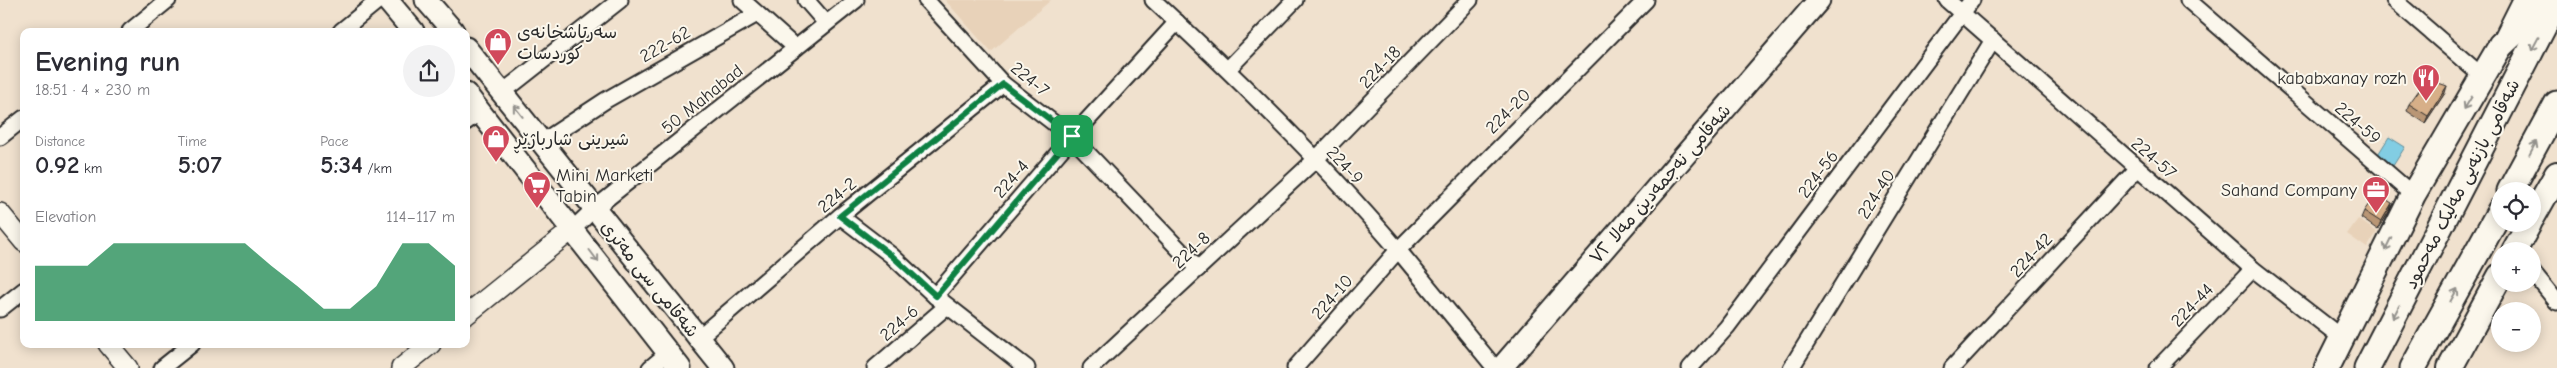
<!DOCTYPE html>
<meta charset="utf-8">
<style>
:root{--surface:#fff;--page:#f2f2f3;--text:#2b2b33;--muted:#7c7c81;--accent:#0b8043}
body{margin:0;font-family:"Comic Neue","Playpen Sans Arabic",sans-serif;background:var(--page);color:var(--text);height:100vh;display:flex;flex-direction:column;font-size:19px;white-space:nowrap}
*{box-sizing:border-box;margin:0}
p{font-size:16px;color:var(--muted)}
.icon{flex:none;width:28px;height:28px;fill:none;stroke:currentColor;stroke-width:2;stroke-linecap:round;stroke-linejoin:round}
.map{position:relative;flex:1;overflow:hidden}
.panel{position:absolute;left:20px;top:28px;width:450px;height:320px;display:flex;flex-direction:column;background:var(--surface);border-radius:10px;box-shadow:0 2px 12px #0003}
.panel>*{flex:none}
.buttons{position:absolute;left:2491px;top:182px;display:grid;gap:10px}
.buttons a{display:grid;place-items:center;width:50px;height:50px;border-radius:50%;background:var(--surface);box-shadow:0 2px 12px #0003;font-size:25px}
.pin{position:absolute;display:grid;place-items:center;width:42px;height:42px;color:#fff;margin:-21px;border-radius:10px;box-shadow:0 2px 8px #0006}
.round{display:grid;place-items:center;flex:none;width:52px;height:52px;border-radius:26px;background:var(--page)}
.headline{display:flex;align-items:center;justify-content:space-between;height:85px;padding:0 15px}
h1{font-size:28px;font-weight:700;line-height:38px}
.figures{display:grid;grid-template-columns:repeat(3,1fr);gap:8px;height:85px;padding:5px 15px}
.figures div{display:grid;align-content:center}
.figures b{font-size:25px;font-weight:700}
.figures small{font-size:14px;font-weight:400}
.figures p{font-size:14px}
.chart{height:140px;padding:10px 15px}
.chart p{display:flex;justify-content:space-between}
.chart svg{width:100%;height:90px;margin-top:5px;fill:var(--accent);opacity:.7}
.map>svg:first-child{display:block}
.built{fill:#e8d2b9}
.water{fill:#82cde3;stroke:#5f8c99}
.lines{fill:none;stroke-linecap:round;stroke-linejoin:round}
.minor-casing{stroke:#2b2b2b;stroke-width:19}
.tertiary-casing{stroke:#2b2b2b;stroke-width:22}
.secondary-casing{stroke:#2b2b2b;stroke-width:25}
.primary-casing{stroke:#2b2b2b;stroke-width:28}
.trunk-casing{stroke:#2b2b2b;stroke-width:29}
.minor{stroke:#fbf7ec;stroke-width:15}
.tertiary{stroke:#fbf7ec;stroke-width:19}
.secondary{stroke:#fbf7ec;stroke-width:21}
.primary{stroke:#fbf7ec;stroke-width:24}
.trunk{stroke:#fbf7ec;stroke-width:25}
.wall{fill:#b99675;stroke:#2b2b2b}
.shaded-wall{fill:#967a5f;stroke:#2b2b2b}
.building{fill:#d7af88;stroke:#2b2b2b}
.oneway{stroke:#93918c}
.route-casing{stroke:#fff;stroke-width:10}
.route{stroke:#0b8043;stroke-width:6}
.labels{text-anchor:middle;stroke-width:4;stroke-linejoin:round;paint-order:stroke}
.poi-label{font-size:18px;fill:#2b2b2b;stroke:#fbf7ec;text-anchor:start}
.street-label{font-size:18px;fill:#2b2b2b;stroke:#fbf7ec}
</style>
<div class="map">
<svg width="2557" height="368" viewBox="0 0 2557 368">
<rect width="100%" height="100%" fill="#f0e1ce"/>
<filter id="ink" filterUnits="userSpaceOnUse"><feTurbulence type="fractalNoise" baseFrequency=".02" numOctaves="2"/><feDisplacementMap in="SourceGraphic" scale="10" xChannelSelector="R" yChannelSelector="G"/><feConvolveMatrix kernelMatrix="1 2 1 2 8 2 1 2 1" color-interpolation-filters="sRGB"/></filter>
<g filter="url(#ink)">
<g class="built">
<path d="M945 0H1051L991 52Z"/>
<path d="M2358 219 2377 232 2367 248 2347 234Z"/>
</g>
<path class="water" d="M2389 137 2405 147 2389 172 2375 159Z"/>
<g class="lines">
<defs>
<g id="minor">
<path d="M742 0 796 48"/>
<path d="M806 0 826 23"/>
<path d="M926 0 1003 84 1072 137 1198 269"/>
<path d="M1153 0C1239 79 1323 162 1399 251 1431 290 1463 329 1495 368"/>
<path d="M1947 0 2253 269 2342 338"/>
<path d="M2188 0 2413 195"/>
<path d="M2394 0 2483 77"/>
<path d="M130 31 168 0"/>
<path d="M341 31 379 0"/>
<path d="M1228 69 1295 0"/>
<path d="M503 92 620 0"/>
<path d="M466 122 481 111"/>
<path d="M0 137 24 118"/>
<path d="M542 142 606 100 757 14"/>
<path d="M840 216 891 255 935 296 1027 368"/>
<path d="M573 229 594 209 856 0"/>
<path d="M2532 271 2557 302"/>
<path d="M935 296 1072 137 1177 22"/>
<path d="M0 309 24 290"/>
<path d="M698 338 840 216 1003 84"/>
<path d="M162 368 192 344"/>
<path d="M650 368 668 353"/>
<path d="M875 368 947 306"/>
<path d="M1091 368 1315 160 1470 0"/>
<path d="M1295 368 1398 250 1646 0"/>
<path d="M1690 368 1727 327 1972 0"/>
<path d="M1791 368 1993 40"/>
<path d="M1952 368 2138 168"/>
<path d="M2158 368 2253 269"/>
</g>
<g id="tertiary">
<path d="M0 213 24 242"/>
<path d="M466 315 573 229"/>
<path d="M108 344 128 368"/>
<path d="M401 368 431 344"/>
</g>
<g id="secondary">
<path d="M387 0 413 31"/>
<path d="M426 0 453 31"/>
<path d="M2505 38 2524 0"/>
<path d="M466 48 723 368"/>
<path d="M466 94 680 368"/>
<path d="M1501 368 1819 0"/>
</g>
<g id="primary">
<path d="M2532 218 2557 174"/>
<path d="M2514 251 2529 224"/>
<path d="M2327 368 2413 195 2501 45"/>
<path d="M2450 368 2500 276"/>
</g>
<g id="trunk">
<path d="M2501 45 2549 0"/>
<path d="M2510 191 2557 104"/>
<path d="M2367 368 2557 0"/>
<path d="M2413 368 2500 211"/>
</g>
</defs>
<use href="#minor" class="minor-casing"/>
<use href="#tertiary" class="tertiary-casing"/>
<use href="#secondary" class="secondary-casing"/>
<use href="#primary" class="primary-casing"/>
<use href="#trunk" class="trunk-casing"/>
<use href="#minor" class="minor"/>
<use href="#tertiary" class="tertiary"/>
<use href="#secondary" class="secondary"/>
<use href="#primary" class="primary"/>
<use href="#trunk" class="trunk"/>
</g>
<g class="wall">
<path d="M2445 93 2425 123 2407 111 2409 104Z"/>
<path d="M2392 203 2390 210 2378 230 2361 218 2364 211Z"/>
</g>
<g class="shaded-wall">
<path d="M2447 86 2445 93 2425 123 2428 116Z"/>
<path d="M2392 203 2390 210 2378 230 2381 222Z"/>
</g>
<g class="building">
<path d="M2427 79 2447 86 2428 116 2409 104Z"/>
<path d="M2376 194 2392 203 2381 222 2364 211Z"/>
</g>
<defs><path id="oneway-shaft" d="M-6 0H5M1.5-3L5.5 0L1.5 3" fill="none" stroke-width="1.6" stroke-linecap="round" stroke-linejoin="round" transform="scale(1.25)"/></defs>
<g class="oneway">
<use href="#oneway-shaft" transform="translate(2535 44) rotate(118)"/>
<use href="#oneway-shaft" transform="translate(2468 103) rotate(121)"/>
<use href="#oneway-shaft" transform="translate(518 111) rotate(-128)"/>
<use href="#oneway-shaft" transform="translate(2533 148) rotate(-62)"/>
<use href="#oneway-shaft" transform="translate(2388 244) rotate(116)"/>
<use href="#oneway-shaft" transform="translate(594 256) rotate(53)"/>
<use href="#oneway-shaft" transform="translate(2454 295) rotate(-61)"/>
<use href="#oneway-shaft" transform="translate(2396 312) rotate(117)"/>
</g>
</g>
<g class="lines" filter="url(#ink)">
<defs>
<path id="route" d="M1003 84 1072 136 936 296 891 255 840 216Z"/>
</defs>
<use href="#route" class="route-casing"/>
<use href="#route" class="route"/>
</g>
<defs>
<symbol id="shop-pin" viewBox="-11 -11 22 30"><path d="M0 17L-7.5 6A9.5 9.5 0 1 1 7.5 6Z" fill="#d1495b" stroke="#fbf7ec"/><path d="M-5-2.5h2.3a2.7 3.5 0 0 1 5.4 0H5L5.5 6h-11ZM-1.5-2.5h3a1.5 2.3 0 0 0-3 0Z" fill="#fff"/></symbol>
<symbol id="restaurant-pin" viewBox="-11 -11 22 30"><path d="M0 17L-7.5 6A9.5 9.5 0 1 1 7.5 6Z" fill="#d1495b" stroke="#fbf7ec"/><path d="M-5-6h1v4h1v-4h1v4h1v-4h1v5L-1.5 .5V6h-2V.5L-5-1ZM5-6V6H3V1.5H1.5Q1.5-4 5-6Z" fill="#fff"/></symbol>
<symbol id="supermarket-pin" viewBox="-11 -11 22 30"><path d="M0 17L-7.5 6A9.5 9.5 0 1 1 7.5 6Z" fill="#d1495b" stroke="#fbf7ec"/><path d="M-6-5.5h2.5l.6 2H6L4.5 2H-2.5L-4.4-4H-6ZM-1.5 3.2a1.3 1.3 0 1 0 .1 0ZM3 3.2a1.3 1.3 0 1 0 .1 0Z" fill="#fff"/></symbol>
<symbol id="office-pin" viewBox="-11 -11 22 30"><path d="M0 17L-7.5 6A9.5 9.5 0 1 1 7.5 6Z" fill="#d1495b" stroke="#fbf7ec"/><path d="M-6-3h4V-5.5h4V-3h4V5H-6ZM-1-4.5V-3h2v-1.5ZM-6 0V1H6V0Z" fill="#fff"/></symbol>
</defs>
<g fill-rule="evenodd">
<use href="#shop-pin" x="482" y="26" width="32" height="43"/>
<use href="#restaurant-pin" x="2410" y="62" width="32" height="43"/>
<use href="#shop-pin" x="480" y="123" width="32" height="43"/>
<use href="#supermarket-pin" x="521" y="169" width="32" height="43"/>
<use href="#office-pin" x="2360" y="174" width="32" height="43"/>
</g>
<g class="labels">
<g class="poi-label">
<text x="517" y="38">سە‌رتاشخانە‌ی<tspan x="517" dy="21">كوردسات</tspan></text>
<text x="2407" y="84" text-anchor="end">kababxanay rozh</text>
<text x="515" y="145">شیرینی شارباژێڕ</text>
<text x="556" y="181">Mini Marketi<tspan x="556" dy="21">Tabin</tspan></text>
<text x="2357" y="196" text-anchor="end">Sahand Company</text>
</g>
<g class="street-label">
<text transform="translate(665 44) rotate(-30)" y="6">222-62</text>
<text transform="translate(1380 67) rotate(-46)" y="6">224-18</text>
<text transform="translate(1030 79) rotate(39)" y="6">224-7</text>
<text transform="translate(702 99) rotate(-39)" y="6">50 Mahabad</text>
<text transform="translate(1508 111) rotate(-45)" y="6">224-20</text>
<text transform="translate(2358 123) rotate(41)" y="6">224-59</text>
<text transform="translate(2154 158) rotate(41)" y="6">224-57</text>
<text transform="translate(1345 165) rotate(47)" y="6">224-9</text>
<text transform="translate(1818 174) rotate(-53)" y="6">224-56</text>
<text transform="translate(1011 179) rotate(-49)" y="6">224-4</text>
<text transform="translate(1660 184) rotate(-49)" y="6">شەقامی نەجمەدین مەلا ٧٢</text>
<text transform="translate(2462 184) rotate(-63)" y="6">شەقامی بازنەیی مەلیک مەحمود</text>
<text transform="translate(1876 194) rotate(-58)" y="6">224-40</text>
<text transform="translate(837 195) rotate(-40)" y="6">224-2</text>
<text transform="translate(1191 250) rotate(-43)" y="6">224-8</text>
<text transform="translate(2031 255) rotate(-47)" y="6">224-42</text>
<text transform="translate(650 279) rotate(51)" y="6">شەقامی سی مەتری</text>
<text transform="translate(1332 297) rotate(-49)" y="6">224-10</text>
<text transform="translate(2192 305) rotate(-46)" y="6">224-44</text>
<text transform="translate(899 323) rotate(-41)" y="6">224-6</text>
</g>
</g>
</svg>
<div class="buttons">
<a><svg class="icon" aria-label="locate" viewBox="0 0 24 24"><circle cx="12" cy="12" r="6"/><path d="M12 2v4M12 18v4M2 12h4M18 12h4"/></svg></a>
<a>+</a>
<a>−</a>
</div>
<div class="pin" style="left:1072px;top:136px;background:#1e9e55"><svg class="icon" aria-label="arrive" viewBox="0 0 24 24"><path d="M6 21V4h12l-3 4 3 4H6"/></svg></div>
<section class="panel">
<div class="headline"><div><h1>Evening run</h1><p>18:51 · 4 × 230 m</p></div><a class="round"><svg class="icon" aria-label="share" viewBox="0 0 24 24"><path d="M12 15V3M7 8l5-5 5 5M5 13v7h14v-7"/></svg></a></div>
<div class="figures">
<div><p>Distance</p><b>0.92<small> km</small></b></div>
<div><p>Time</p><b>5:07</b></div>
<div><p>Pace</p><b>5:34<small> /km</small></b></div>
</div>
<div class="chart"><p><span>Elevation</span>114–117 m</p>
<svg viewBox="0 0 160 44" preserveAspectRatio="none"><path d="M0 44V17L10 17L20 17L30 6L40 6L50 6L60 6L70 6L80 6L90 17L100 27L110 38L120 38L130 27L140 6L150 6L160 17V44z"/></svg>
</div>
</section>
</div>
